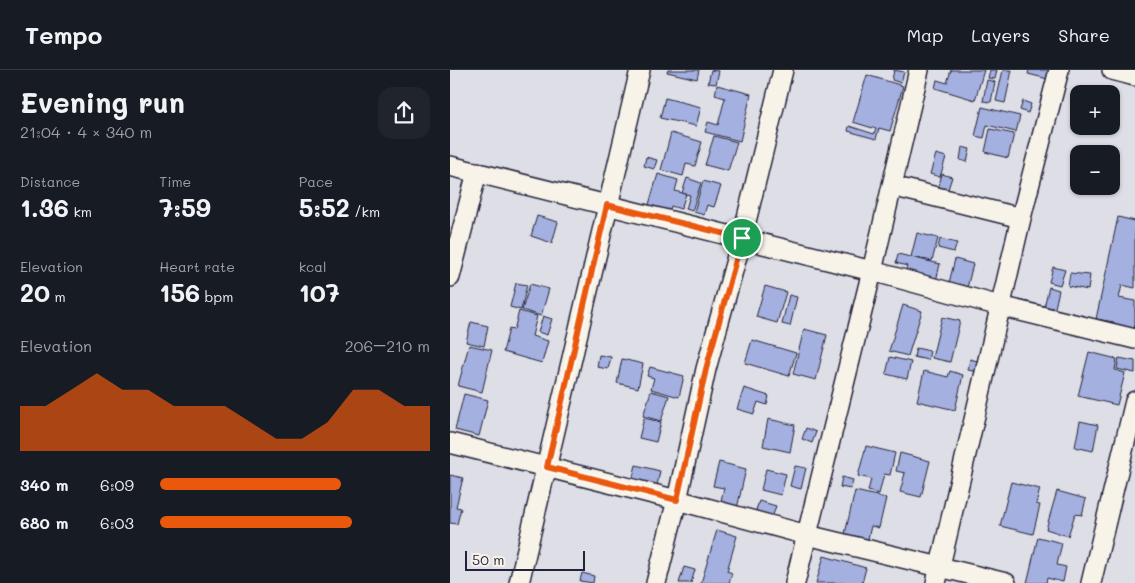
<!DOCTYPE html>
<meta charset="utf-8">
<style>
:root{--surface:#171b24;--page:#20242c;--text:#f1f3f6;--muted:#9ea1a6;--line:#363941;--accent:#ea580c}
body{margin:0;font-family:Mali,sans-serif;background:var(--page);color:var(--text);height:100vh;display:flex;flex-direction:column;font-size:19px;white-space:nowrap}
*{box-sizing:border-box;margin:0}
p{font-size:16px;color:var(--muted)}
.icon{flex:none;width:28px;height:28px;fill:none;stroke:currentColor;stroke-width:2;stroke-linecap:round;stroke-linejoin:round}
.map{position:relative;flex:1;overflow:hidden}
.details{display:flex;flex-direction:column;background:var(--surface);width:450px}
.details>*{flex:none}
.tools{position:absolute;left:620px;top:15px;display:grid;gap:10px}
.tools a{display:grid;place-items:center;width:50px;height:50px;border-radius:10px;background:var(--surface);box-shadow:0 1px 4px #0004;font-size:25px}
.scale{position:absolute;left:15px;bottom:12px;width:120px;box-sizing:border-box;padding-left:5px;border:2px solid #22223b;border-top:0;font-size:14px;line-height:18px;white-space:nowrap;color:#22223b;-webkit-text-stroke:4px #f7f3e8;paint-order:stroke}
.pin{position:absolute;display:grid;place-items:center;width:42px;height:42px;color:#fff;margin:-21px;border:2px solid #fff;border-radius:50%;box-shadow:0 1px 5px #0007}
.round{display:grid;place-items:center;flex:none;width:52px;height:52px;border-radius:15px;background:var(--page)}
.overview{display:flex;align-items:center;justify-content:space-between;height:85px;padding:0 20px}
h1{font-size:28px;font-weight:700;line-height:38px}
.metrics{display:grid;grid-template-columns:repeat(3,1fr);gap:8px;height:85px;padding:5px 20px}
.metrics div{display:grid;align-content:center}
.metrics b{font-size:25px;font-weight:700}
.metrics small{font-size:14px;font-weight:400}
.metrics p{font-size:14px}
.chart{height:140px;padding:10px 20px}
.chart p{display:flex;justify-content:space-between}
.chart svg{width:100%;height:90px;margin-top:5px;fill:var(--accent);opacity:.7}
ul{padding:0 20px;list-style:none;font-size:16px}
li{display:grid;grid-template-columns:80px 60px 1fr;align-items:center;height:38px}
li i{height:12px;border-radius:6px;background:var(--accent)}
header{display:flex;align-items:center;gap:30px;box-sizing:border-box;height:70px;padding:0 25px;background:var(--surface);border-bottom:1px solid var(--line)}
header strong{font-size:24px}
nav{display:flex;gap:28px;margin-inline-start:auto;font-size:18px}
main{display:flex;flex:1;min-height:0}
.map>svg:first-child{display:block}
.building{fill:#a4b1e0;stroke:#22223b}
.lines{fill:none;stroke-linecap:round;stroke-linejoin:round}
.minor-casing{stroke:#22223b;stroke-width:22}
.minor{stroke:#f7f3e8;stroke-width:19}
.route-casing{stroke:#fff;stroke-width:10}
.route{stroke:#ea580c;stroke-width:6}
</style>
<header>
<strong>Tempo</strong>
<nav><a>Map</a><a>Layers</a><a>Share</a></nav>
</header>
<main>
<section class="details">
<div class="overview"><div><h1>Evening run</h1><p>21:04 · 4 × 340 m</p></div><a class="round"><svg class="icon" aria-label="share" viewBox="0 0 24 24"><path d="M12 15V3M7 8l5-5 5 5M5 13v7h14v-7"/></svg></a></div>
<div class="metrics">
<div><p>Distance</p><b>1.36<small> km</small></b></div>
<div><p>Time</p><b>7:59</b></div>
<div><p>Pace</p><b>5:52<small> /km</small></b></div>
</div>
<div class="metrics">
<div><p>Elevation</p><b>20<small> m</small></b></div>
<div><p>Heart rate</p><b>156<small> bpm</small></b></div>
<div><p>kcal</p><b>107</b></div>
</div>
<div class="chart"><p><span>Elevation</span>206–210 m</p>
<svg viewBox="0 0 160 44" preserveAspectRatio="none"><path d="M0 44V22L10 22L20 14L30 6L40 14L50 14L60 22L70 22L80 22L90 30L100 38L110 38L120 30L130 14L140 14L150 22L160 22V44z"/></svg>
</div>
<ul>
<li><b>340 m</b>6:09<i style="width:67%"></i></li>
<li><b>680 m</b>6:03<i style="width:71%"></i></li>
</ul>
</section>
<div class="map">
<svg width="685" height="513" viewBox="0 0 685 513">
<rect width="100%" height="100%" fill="#dedfe6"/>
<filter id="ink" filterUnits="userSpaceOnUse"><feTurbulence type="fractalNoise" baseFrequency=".02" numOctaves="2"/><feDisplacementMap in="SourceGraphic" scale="10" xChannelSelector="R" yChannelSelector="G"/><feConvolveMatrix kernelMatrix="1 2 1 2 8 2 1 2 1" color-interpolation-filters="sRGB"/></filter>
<g filter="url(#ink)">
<g class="building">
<path d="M218 0H249L247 9 217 2Z"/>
<path d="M261 0 269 1 266 14 258 13Z"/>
<path d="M444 0 454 2 451 13 442 10Z"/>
<path d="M501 0H534L525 30 485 18 487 10 497 13Z"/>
<path d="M540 0H547L545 9 538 8Z"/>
<path d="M553 0H562L555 33 546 31Z"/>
<path d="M579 0H600L598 9 578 4Z"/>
<path d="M417 5 453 16 440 61 429 58 426 69 398 61 399 56 424 64 426 59 403 52Z"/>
<path d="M537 10 545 12 541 32 533 31Z"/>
<path d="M267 15 301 24 290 71 255 62 258 52 268 55 275 28 265 25Z"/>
<path d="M215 28 251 37 246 56 210 48Z"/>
<path d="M573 31 581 34 578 43 570 40Z"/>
<path d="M532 37 570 46 566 62 537 55 534 68 525 66Z"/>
<path d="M540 59 564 64 558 88 535 82Z"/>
<path d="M221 63 252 72 245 96 236 94 233 106 211 100Z"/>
<path d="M264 66 287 72 278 101 255 95Z"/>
<path d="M512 77 520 79 517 92 510 90Z"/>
<path d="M486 84 496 87 490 107 480 104Z"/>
<path d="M196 87 207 90 204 99 194 96Z"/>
<path d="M208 104 228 110 225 121 236 124 231 139 221 136 216 154 195 148Z"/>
<path d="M492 104 502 107 497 122 488 119Z"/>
<path d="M237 108 251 113 242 141 236 139 240 125 232 123Z"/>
<path d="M253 111 271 116 264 137 257 135 254 145 244 142Z"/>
<path d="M87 146 108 152 102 173 81 166Z"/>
<path d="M668 147 685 151V218L672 215 669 228 685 231V255L683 265 662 261 664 252 646 249Z"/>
<path d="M467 163 488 168 482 191 461 187Z"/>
<path d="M490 169 507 173 504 182 488 178Z"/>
<path d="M448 184 490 194 484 220 453 212 457 196 446 193Z"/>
<path d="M505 189 523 194 515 226 497 221Z"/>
<path d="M603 197 615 200 610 215 599 212Z"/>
<path d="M620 203 640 205 638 220 618 216Z"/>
<path d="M66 213 77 215 71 240 60 237Z"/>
<path d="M80 214 99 219 91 246 72 240Z"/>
<path d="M315 216 336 222 327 253 306 247Z"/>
<path d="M599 217 609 220 603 247 592 245Z"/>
<path d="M339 225 347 227 340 256 332 254Z"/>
<path d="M453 235 472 241 458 286 439 281Z"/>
<path d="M69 241 87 246 82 266 98 271 92 293 53 282 59 259 64 260Z"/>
<path d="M93 246 102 249 97 265 88 262Z"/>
<path d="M492 247 510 251 500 292 482 288Z"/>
<path d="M21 252 38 256 34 276 16 272Z"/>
<path d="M354 259 377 265 366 310 343 304Z"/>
<path d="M302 270 346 283 339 306 295 293Z"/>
<path d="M19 275 42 280 32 322 8 316Z"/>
<path d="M466 278 480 281 478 290 464 287Z"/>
<path d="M639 282 667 289 665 300 675 303 667 335 628 326Z"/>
<path d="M149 285 161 287 158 299 147 297Z"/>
<path d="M440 287 461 292 457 309 436 304Z"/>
<path d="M669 288 685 291V303L667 299Z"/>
<path d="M172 289 193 294 188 318 167 313Z"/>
<path d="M520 289 531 292 528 302 518 300Z"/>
<path d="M200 297 234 306 229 327 201 319 204 308 197 306Z"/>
<path d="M474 301 498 307 500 301 513 305 505 340 467 331Z"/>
<path d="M294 318 319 326 317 335 308 332 304 344 287 339Z"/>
<path d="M201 321 219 326 211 351 193 346Z"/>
<path d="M14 324 38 330 29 366 5 360Z"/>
<path d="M194 348 211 352 206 372 189 368Z"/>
<path d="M318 349 345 355 340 382 313 376Z"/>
<path d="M630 351 648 355 643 381 625 377Z"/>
<path d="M356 358 366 362 362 373 352 369Z"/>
<path d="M416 376 445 383 440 405 434 404 429 424 418 421 421 409 408 406Z"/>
<path d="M450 383 480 391 471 427 450 422 455 403 446 401Z"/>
<path d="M269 392 296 399 286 443 269 439 274 418 263 416Z"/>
<path d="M186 395 210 401 206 421 181 415Z"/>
<path d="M345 396 356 398 351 419 340 416Z"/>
<path d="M316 399 336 404 331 425 311 420Z"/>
<path d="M0 405 13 408 6 437 11 438 7 454 0 453Z"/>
<path d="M392 407 403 410 401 419 390 417Z"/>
<path d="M561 412 590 419 586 434 590 435 583 464 550 456Z"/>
<path d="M405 421 436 428 429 458 421 456 417 473 394 468Z"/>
<path d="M607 421 636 429 632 445 625 444 618 466 596 459Z"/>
<path d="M309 431 326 436 322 448 305 443Z"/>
<path d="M267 460 287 466 277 501 282 503 279 513H251Z"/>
<path d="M588 467 612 473 607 495 616 497 613 512 597 508 596 513H577Z"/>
<path d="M374 486 416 498 412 513H366Z"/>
<path d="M234 497 245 500 241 513H229Z"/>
<path d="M132 503 144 506 143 513 130 511Z"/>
</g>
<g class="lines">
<defs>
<g id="minor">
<path d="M662 0 685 6"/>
<path d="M0 96 422 201 550 236 685 269"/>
<path d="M442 116 571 148"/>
<path d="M0 207 27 102"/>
<path d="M0 373 227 430 357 465 556 513"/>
<path d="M69 513 190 0"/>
<path d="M206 513 227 430 256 299 292 168 333 0"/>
<path d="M345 513 422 201 469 0"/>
<path d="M486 513 571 148 609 0"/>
<path d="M641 513 685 331"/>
</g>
</defs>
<use href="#minor" class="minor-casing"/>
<use href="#minor" class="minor"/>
</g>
</g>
<g class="lines" filter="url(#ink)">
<defs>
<path id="route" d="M157 135 292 168 256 299 227 430 97 397Z"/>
</defs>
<use href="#route" class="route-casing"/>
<use href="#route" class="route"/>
</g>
</svg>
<div class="tools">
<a>+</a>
<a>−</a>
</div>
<div class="scale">50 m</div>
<div class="pin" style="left:292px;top:168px;background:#1e9e55"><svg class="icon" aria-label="arrive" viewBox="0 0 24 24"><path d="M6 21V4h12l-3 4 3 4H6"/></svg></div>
</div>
</main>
